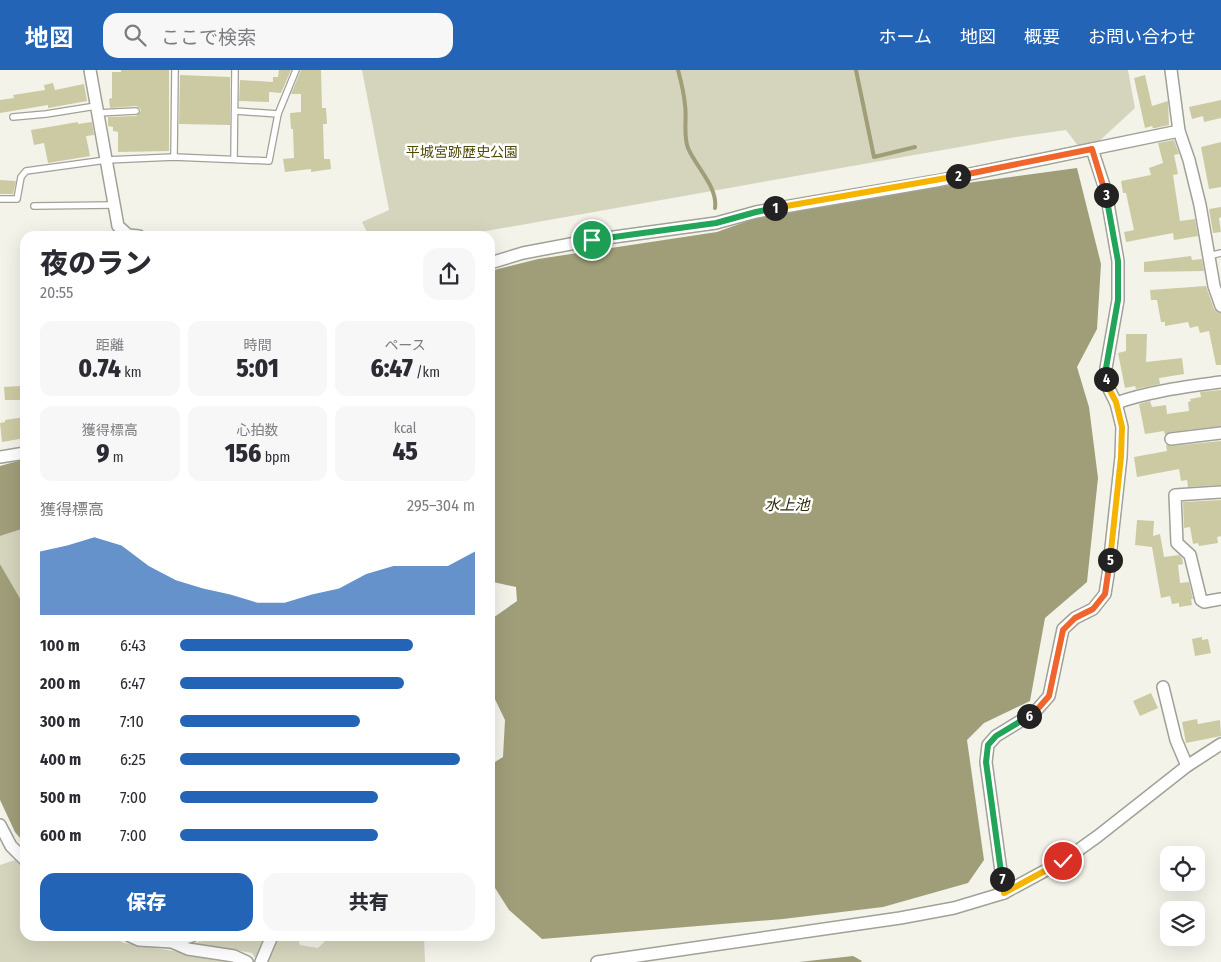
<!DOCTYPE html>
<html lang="ja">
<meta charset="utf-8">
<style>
:root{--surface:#fff;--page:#f7f7f7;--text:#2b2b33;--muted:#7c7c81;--accent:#2464b6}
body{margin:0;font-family:"Fira Sans Condensed","Noto Sans JP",sans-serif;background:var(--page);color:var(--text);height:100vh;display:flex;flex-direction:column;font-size:19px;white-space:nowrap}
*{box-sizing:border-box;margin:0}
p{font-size:16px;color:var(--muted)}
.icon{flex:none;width:28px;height:28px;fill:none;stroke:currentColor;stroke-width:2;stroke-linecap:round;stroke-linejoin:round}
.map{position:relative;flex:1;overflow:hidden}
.drawer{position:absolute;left:20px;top:161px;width:475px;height:710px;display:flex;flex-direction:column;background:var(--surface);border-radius:15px;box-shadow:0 5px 20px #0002}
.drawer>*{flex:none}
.controls{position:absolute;left:1160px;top:776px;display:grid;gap:10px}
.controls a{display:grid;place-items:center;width:45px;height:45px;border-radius:10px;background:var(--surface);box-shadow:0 5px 20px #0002;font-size:25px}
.pin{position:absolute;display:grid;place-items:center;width:42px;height:42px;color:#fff;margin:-21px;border:2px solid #fff;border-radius:50%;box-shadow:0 1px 5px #0007}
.km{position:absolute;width:25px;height:25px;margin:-12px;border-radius:50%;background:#222;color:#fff;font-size:14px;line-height:25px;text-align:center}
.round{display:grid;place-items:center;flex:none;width:52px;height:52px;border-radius:15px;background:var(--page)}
.summary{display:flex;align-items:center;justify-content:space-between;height:85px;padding:0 20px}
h1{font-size:28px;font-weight:800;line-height:38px}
.stats{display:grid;grid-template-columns:repeat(3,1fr);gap:8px;height:85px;padding:5px 20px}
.stats div{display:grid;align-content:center;border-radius:12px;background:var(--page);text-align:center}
.stats b{font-size:25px;font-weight:800}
.stats small{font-size:14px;font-weight:400}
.stats p{font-size:14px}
.chart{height:140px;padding:10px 20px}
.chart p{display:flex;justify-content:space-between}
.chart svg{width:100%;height:90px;margin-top:5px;fill:var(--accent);opacity:.7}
.action{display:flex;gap:10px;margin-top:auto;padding:10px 20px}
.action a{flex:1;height:58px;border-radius:15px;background:var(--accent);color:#fff;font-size:20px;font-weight:800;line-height:58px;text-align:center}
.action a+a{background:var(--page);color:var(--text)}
ul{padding:0 20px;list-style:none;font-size:16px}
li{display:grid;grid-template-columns:80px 60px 1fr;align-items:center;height:38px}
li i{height:12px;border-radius:6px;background:var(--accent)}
header{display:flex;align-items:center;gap:30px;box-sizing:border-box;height:70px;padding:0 25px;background:var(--accent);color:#fff}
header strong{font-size:24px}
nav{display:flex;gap:28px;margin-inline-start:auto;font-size:18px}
.search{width:350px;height:45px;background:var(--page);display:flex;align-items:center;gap:12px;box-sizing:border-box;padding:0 18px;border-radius:15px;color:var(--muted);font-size:19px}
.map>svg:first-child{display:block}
.green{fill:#d5d5be}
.water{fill:#a09e79}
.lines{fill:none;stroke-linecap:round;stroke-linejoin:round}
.stream{stroke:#a09e79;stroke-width:4}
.building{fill:#cbcaa3}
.lane-casing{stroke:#a1a198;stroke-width:8}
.street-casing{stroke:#a1a198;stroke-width:14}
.lane{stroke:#fff;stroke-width:5.5}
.street{stroke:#fff;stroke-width:11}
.split-1-casing{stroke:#fff;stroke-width:10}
.split-2-casing{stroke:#fff;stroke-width:10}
.split-3-casing{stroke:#fff;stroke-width:10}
.split-4-casing{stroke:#fff;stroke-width:10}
.split-5-casing{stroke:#fff;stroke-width:10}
.split-6-casing{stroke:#fff;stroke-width:10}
.split-7-casing{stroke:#fff;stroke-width:10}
.split-8-casing{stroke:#fff;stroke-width:10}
.split-1{stroke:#22a559;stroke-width:6}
.split-2{stroke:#f5b400;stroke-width:6}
.split-3{stroke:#f0652b;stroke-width:6}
.split-4{stroke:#22a559;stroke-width:6}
.split-5{stroke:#f5b400;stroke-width:6}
.split-6{stroke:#f0652b;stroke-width:6}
.split-7{stroke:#22a559;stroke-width:6}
.split-8{stroke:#f5b400;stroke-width:6}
.labels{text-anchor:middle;stroke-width:5;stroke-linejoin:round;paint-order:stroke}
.park-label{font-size:14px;fill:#4e4a07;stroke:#fff}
.water-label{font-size:15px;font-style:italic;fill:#2d2b0b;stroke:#fff}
</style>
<header>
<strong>地図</strong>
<div class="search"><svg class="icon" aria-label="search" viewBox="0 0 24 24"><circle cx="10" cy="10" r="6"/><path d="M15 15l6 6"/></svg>ここで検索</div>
<nav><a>ホーム</a><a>地図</a><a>概要</a><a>お問い合わせ</a></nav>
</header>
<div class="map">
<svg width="1221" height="892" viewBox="0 0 1221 892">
<rect width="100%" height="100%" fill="#f3f3ea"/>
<g class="green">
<path d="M362 0H1128L1135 38 1096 74 1079 77 1066 60 1016 67 458 166H369L362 152 389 140Z"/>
<path d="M25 458V537L0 494V466Z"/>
<path d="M18 789 25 797V866H110L124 873 241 892H0V795Z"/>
<path d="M223 866H297L300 875 318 878 330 866H424L425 892H258L252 883 194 873Z"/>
</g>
<g class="water">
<path d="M1077 98 1101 194 1097 259 1077 297 1089 337 1098 408 1087 512 1045 548 1030 631 984 653 967 670 984 790 968 813 883 837 783 849 542 869 509 840 490 810V695L503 687 505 650 490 619V550L517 531 516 517 493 512 490 501V201L538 189 717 162 756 148 938 117Z"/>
<path d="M25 389V458L0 466V396Z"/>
<path d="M0 494 25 537V774L15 762 0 730Z"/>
<path d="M853 886 862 891 861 892H799Z"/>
</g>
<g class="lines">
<g class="stream">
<path d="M678 0C681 11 684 23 685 35 687 48 683 66 688 78 696 97 718 117 715 138"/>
<path d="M856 0 874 87 915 77"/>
</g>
</g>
<g class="building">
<path d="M121 0H169V81L118 82V62L113 61V57L108 56V47L136 46 141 41 140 38 136 36 110 38 109 29 112 28V2H121Z"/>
<path d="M279 0H291L281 23 269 22V32L239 31 240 10 273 12V7H278Z"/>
<path d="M301 0H321L322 38H326L327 54H323L324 89H330L331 99 311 102V99L285 102 283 89 294 88 293 59H291L290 43 301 42V24H291Z"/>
<path d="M180 5 230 7V55L179 54Z"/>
<path d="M1145 5 1152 36 1168 31 1169 55 1155 58H1153L1152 56 1145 58 1134 8Z"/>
<path d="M53 13 55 20 84 14 87 31 48 38V35L0 43V30L14 28 13 25 45 20 44 15Z"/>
<path d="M1221 30V48L1204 52 1203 46 1192 49 1189 37Z"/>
<path d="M78 52V54L92 52 94 65 86 66 90 86 48 93 44 73 34 75 31 60Z"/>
<path d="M1174 70 1179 84 1174 85 1178 104 1173 105 1180 151 1195 149 1198 166 1174 170 1173 163 1126 172 1124 162 1134 160 1126 123H1123L1121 111 1151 105 1149 98 1163 93 1158 73Z"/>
<path d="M1221 72V117L1209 119 1201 77Z"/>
<path d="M0 110 16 111 13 124H0Z"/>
<path d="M1221 137V147L1219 148 1221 162 1213 163 1209 139Z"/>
<path d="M1191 186 1192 190 1202 189 1204 201 1144 202V192Z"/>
<path d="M1206 216 1214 239 1217 242 1221 243V295H1216L1209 261 1200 263 1198 256 1190 258 1188 252 1165 256V252H1161L1157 230H1151L1150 220Z"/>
<path d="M1126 264H1147L1146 292 1182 288 1184 304 1159 308 1160 314 1136 319 1135 316 1125 318 1118 283 1126 281Z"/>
<path d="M20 316 21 330H5L4 317Z"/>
<path d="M1221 320V356L1170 362 1165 365 1164 361 1145 364 1139 334 1150 331 1152 337 1166 335 1167 344 1189 341 1188 332 1191 331 1190 329 1201 327 1200 322Z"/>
<path d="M25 347V368L2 372 0 353 5 352V350Z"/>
<path d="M1221 371V415L1188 417 1187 410 1181 411 1179 399 1137 407 1134 387 1167 381 1166 375 1172 376Z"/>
<path d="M1221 430V466L1217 467 1218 473 1199 476 1198 473 1193 474 1190 457 1184 458 1183 432Z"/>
<path d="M1137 450 1154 451 1153 466 1160 464 1164 487 1179 485 1182 488 1183 494 1178 495 1180 513 1189 512 1193 529H1191L1192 535 1179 537V533L1172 534 1170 526 1161 528 1152 477 1135 475Z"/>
<path d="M1202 567V570L1208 569 1211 583 1195 586 1192 569Z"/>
<path d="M1151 623 1158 638 1140 646 1133 631Z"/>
<path d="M1197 649 1198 654 1220 650 1221 666 1186 673 1182 652Z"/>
</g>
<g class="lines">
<defs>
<g id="lane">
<path d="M235 41 278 44"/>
<path d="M97 43 136 41"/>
<path d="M13 47 46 44 96 36"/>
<path d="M174 87 175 0"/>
<path d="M234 89 235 0"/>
<path d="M0 129H17L21 107 26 101 106 90 174 87 269 91 278 44 296 0"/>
<path d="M34 136 114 135"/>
<path d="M1209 186 1221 183"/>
</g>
<g id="street">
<path d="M90 0 118 156 128 165 139 166"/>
<path d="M1171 0 1179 61 1189 90 1200 135 1214 216 1221 236"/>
<path d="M490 193 523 183 592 170 716 153 756 142 936 111 1179 61"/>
<path d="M1116 333C1150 321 1185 317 1221 312"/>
<path d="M1171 369 1221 363"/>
<path d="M0 387 25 383"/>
<path d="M1221 422 1175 425 1177 473 1190 485 1201 530 1204 532 1221 529"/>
<path d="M1163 617 1176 670 1187 696"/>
<path d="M0 755 11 776 25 790"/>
<path d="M1004 823 986 692 988 675 996 666 1035 642 1049 626 1063 559 1075 548 1093 539 1105 524 1108 505 1121 387 1122 357 1116 333 1106 313V298L1118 230V191L1106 122 1092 79"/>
<path d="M130 866 139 870 172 872 188 879 234 886 247 892"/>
<path d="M172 872 192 866"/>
<path d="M261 892 272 866"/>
<path d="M597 892 900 848 954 838 1004 823 1063 791 1098 766 1187 696 1221 674"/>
</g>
</defs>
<use href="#lane" class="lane-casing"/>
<use href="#street" class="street-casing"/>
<use href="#lane" class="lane"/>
<use href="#street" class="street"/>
</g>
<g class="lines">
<defs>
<path id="split-1" d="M592 170 716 153 756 142 775 138"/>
<path id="split-2" d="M775 138 958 106"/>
<path id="split-3" d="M958 106 1092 79 1106 125"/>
<path id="split-4" d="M1106 309V298L1118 230V191L1106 125"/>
<path id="split-5" d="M1106 309V313L1116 332 1122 357 1121 387 1110 490"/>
<path id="split-6" d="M1029 646 1035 642 1049 626 1063 560 1075 548 1093 539 1105 524 1110 490"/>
<path id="split-7" d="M1002 809 986 692 988 675 996 666 1029 646"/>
<path id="split-8" d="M1002 809 1004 823 1063 791"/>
</defs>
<use href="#split-1" class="split-1-casing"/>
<use href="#split-2" class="split-2-casing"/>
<use href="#split-3" class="split-3-casing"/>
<use href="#split-4" class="split-4-casing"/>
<use href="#split-5" class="split-5-casing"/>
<use href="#split-6" class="split-6-casing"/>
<use href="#split-7" class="split-7-casing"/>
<use href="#split-8" class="split-8-casing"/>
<use href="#split-1" class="split-1"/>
<use href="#split-2" class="split-2"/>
<use href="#split-3" class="split-3"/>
<use href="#split-4" class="split-4"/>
<use href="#split-5" class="split-5"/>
<use href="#split-6" class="split-6"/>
<use href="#split-7" class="split-7"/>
<use href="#split-8" class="split-8"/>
</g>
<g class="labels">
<g class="park-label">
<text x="462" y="87">平城宮跡歴史公園</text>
</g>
<g class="water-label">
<text x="787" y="440">水上池</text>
</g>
</g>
</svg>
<div class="controls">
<a><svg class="icon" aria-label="locate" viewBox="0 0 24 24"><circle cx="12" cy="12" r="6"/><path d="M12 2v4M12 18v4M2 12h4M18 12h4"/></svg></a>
<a><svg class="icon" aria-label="layers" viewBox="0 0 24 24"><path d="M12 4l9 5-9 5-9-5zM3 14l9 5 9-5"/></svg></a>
</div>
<div class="pin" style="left:592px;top:170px;background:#1e9e55"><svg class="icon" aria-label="arrive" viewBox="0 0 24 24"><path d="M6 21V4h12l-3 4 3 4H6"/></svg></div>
<div class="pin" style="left:1063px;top:791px;background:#d93025"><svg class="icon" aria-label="check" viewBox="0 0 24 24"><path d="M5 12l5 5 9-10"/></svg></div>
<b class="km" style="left:775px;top:138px">1</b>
<b class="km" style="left:958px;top:106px">2</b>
<b class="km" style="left:1106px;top:125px">3</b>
<b class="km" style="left:1106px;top:309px">4</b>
<b class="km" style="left:1110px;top:490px">5</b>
<b class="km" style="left:1029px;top:646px">6</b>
<b class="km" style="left:1002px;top:809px">7</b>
<section class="drawer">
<div class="summary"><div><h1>夜のラン</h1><p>20:55</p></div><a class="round"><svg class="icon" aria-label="share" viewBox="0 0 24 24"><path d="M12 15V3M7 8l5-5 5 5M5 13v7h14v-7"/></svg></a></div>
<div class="stats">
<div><p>距離</p><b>0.74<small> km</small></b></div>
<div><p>時間</p><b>5:01</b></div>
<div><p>ペース</p><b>6:47<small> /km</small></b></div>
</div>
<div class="stats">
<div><p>獲得標高</p><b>9<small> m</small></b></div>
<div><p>心拍数</p><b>156<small> bpm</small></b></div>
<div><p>kcal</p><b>45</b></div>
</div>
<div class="chart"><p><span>獲得標高</span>295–304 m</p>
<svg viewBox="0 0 160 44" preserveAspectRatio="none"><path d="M0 44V13L10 10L20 6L30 10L40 20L50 27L60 31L70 34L80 38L90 38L100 34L110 31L120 24L130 20L140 20L150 20L160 13V44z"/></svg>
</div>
<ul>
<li><b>100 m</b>6:43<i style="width:79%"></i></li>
<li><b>200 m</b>6:47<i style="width:76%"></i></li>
<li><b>300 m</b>7:10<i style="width:61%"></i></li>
<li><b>400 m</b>6:25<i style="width:95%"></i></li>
<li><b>500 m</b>7:00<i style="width:67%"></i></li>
<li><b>600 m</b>7:00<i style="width:67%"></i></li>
</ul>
<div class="action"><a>保存</a><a>共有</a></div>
</section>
</div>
